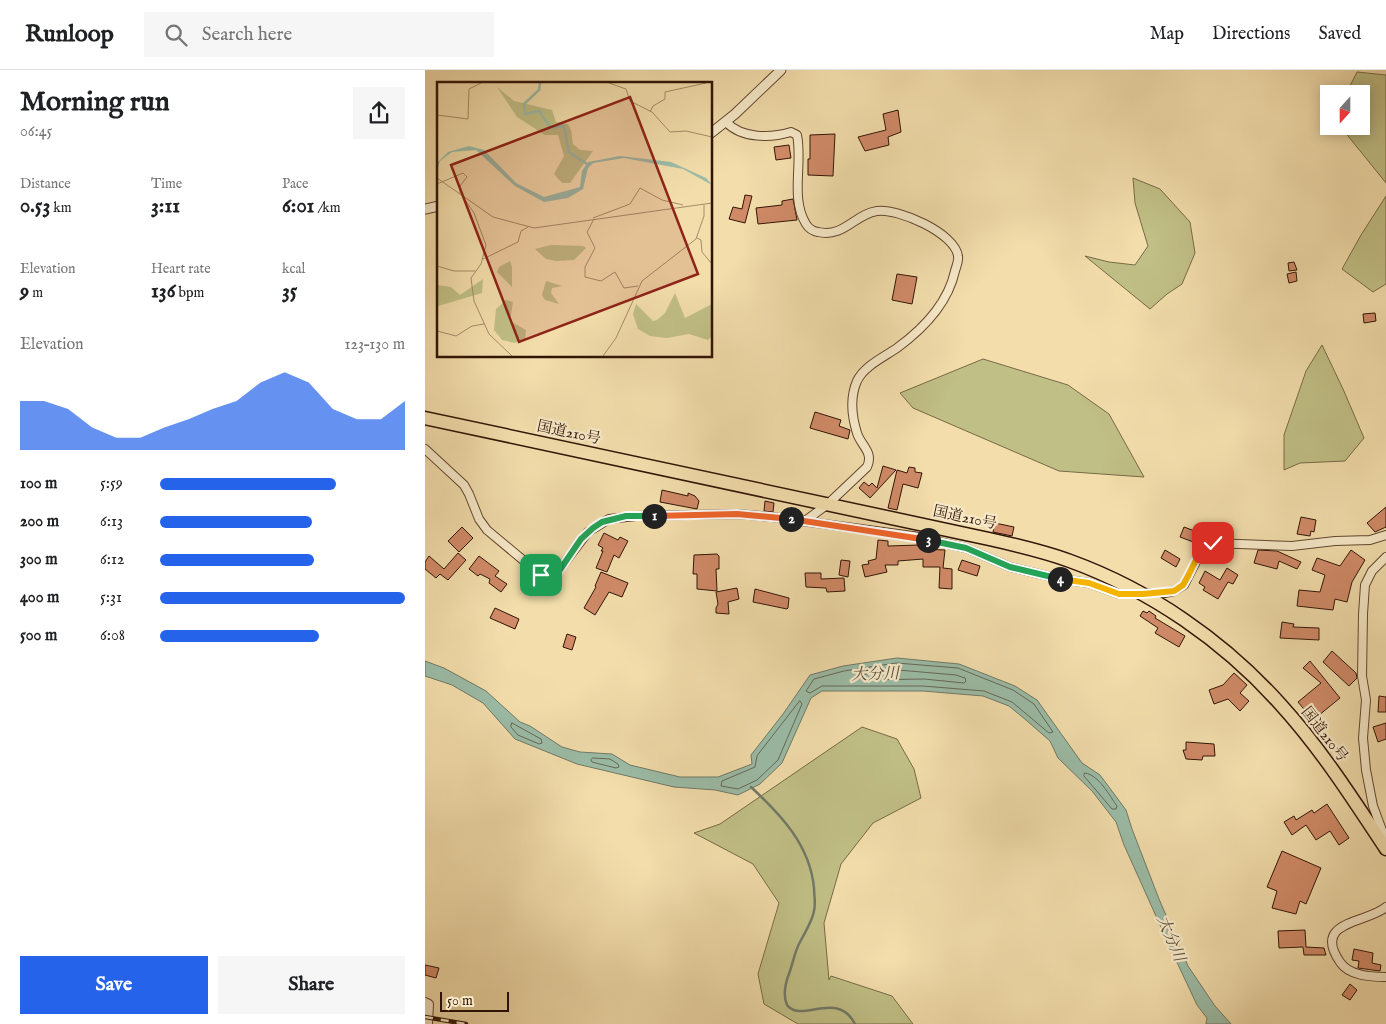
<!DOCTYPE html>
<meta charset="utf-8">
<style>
:root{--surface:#fff;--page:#f6f6f6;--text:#202124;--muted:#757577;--line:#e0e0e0;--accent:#2563eb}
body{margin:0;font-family:"IM FELL English","Noto Serif JP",serif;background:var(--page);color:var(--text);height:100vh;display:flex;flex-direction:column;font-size:19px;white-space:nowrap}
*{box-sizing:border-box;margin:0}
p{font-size:16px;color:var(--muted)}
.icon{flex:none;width:28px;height:28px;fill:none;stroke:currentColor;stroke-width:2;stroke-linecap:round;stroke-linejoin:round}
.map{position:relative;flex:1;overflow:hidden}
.drawer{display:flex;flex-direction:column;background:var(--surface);width:425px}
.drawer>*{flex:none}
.needle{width:32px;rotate:201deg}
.tools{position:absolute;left:895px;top:15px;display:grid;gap:10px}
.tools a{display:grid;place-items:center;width:50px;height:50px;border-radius:0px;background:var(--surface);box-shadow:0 2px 12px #0003;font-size:25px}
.scale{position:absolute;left:15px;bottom:12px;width:69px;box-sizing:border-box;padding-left:5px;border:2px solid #311406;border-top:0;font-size:14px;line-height:18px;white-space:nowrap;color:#311406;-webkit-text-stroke:4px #f7e9c8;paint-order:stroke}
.pin{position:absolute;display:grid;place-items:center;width:42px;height:42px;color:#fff;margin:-21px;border-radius:10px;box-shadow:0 2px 8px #0006}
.km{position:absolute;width:25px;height:25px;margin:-12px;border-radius:50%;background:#222;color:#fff;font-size:14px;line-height:25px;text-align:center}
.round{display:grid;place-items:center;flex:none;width:52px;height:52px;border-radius:0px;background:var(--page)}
.head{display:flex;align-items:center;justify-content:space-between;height:85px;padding:0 20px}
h1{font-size:28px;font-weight:800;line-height:38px}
.metrics{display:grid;grid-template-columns:repeat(3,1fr);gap:8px;height:85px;padding:5px 20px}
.metrics div{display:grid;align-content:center}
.metrics b{font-size:21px;font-weight:800}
.metrics small{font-size:14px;font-weight:400}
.metrics p{font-size:14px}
.chart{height:140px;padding:10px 20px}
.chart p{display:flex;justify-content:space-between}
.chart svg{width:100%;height:90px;margin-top:5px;fill:var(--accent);opacity:.7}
.primary-button{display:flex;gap:10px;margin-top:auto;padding:10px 20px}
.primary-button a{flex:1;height:58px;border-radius:0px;background:var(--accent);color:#fff;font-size:20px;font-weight:800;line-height:58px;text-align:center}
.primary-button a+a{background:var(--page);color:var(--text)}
ul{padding:0 20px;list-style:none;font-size:16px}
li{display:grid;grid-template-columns:80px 60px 1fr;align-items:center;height:38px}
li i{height:12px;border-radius:6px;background:var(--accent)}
header{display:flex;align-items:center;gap:30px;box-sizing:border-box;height:70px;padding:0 25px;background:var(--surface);border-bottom:1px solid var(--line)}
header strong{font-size:24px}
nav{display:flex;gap:28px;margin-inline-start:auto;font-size:18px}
.search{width:350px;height:45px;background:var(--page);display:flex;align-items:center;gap:12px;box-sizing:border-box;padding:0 18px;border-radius:0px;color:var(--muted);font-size:19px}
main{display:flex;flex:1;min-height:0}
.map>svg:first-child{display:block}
.green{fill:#c0bf85;stroke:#786a46}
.water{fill:#9bbca7;stroke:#717967}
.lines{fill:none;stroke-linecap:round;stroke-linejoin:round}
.shore{stroke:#666856;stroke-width:1}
.stream{stroke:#717967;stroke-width:2.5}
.building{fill:#d08a67;stroke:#311406}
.minor-casing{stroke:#61462f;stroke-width:10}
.tertiary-casing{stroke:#61462f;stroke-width:11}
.trunk-casing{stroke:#311406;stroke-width:15}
.minor{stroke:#f7e9c8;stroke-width:8}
.tertiary{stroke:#f7e9c8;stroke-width:9}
.trunk{stroke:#f2ddab;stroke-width:12}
.rail-casing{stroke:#311406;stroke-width:4.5}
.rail{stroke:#f7e9c8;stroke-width:2.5;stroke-dasharray:8;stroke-linecap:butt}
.split-1-casing{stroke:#fff;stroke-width:10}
.split-2-casing{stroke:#fff;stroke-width:10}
.split-3-casing{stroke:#fff;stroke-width:10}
.split-4-casing{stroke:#fff;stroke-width:10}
.split-5-casing{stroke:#fff;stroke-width:10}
.split-6-casing{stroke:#fff;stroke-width:10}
.split-1{stroke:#22a559;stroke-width:6}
.split-2{stroke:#f0652b;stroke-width:6}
.split-3{stroke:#f0652b;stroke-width:6}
.split-4{stroke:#22a559;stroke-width:6}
.split-5{stroke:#f5b400;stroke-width:6}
.split-6{stroke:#f5b400;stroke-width:6}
.labels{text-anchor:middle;stroke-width:4.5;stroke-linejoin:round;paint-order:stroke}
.street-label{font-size:15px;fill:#311406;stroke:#f7e9c8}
.water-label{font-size:16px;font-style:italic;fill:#564f3e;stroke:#f7e9c8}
.inset-river{fill:none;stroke:#9bbca7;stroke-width:2.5}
.inset-road{fill:none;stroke:#a58d69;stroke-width:1}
.view{fill:#8f2418;fill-opacity:0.15;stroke:#8f2418;stroke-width:2.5}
.inset-edge{fill:none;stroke:#311406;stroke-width:2.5}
</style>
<header>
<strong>Runloop</strong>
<div class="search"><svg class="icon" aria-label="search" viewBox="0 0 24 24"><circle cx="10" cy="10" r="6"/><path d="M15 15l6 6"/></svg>Search here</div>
<nav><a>Map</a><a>Directions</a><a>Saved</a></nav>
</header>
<main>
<section class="drawer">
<div class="head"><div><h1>Morning run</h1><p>06:45</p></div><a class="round"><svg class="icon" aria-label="share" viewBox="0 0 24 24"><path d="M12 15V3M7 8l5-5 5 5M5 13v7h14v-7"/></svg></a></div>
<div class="metrics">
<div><p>Distance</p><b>0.53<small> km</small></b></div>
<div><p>Time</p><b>3:11</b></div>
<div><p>Pace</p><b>6:01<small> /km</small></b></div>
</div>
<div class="metrics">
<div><p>Elevation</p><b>9<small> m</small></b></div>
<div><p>Heart rate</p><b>136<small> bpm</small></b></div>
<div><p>kcal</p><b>35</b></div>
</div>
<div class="chart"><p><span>Elevation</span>123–130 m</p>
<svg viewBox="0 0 160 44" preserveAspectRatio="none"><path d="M0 44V20L10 20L20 24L30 33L40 38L50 38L60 33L70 29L80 24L90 20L100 11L110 6L120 11L130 24L140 29L150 29L160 20V44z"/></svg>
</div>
<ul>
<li><b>100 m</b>5:59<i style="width:72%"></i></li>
<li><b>200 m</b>6:13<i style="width:62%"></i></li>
<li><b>300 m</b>6:12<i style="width:63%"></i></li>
<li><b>400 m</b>5:31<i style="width:100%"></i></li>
<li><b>500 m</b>6:08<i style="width:65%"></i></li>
</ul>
<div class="primary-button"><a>Save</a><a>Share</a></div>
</section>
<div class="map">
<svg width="961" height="954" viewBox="0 0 961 954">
<rect width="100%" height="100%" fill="#f2ddab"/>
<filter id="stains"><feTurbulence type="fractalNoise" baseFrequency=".004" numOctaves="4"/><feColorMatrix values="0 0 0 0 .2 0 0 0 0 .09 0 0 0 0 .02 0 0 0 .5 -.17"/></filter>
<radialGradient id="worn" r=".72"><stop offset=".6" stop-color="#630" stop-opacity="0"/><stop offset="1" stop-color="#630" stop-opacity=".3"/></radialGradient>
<g class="green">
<path d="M932 2 961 5V113L915 56H936V24H921Z"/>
<path d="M708 108 735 119 765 152 770 183 757 214 742 224 725 239 660 186 684 192 710 195 723 176 710 133Z"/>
<path d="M961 126V214L948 222 917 199 936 165Z"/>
<path d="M897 275 918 319 939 368 920 391 875 393 859 400V365L881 301Z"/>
<path d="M558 289 643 315 684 344 719 407 634 401 488 338 475 323Z"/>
<path d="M437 657 472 669 489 699 496 728 448 753 416 794 399 853 404 910 406 906 467 926 488 954H373L339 934 333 904 354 833 328 794 269 763 295 754Z"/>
</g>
<path class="water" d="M472 588 534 594 590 616 612 630 657 693 675 705 701 740 707 759 734 829 763 896 790 936 806 954H781L782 948 772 935 749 886 699 775 691 752 667 721 633 688 625 671 601 650 584 636 558 626 498 621H397L386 628 357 693 335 714 313 725 290 720 249 717 152 694 90 669 58 633 27 615 0 606V591L19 598 61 621 95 652 105 656 137 677 155 682 187 684 205 695 255 707H293L327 694 326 685 358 644 385 605 418 596Z"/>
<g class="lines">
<g class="shore">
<path d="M472 593 533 598 588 620 609 634 628 662 624 663 587 632 559 621 498 616H397L385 623 381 621 389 609 419 601Z"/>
<path d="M473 600 531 605 540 608 541 611 539 613 499 609 437 610 435 608 437 605Z"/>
<path d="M375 631 377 634 353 690 332 710 313 719 296 716 297 711 330 697 332 686Z"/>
<path d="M87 653 116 669 117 673 114 674 93 665 86 657Z"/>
<path d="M168 688 185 689 193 694 194 697 191 698 167 692 166 690Z"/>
<path d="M660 703C674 705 684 725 692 736L691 739H687L659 706Z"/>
</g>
<path class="stream" d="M326 717C356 745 385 775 389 818 389 826 391 833 389 841 387 852 380 862 375 872 370 881 368 892 365 901 361 911 357 924 362 935 376 954 412 919 430 954"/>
</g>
<g class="building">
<path d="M473 40 476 62 463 67 464 75 440 81 433 67 461 60 458 44Z"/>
<path d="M410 64 408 106 383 105V89H385V65Z"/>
<path d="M364 75 366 88 351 90 349 77Z"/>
<path d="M320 125 327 126 320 153 304 149 308 137 317 139Z"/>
<path d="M368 129 372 150 333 154 331 138 357 135V131Z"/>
<path d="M869 192 872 200 864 201 863 193Z"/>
<path d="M871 202 872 211 864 213 862 204Z"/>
<path d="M472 204 492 207 487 234 467 230Z"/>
<path d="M950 243 951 251 939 253 938 244Z"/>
<path d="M390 342 416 350 414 356 425 360 423 369 385 358Z"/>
<path d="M458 396 471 400 445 428 434 418 439 412 444 416 447 413 452 418Z"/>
<path d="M484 397 490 398V402L497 403 493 418 478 414 472 440 463 438 472 400 482 403Z"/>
<path d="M237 420 263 426V423L270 426 274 431 272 439 235 432Z"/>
<path d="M340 431 349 433 348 442 339 441Z"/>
<path d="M961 437V457L950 462 942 453Z"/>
<path d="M876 447 891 450 889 462 886 461 885 466 872 464Z"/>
<path d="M570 453 589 457 587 466 568 462Z"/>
<path d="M37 457 48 468 34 482 23 471Z"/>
<path d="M759 457 775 463 771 473 755 467Z"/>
<path d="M179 463 193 470 195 467 203 471 194 488 189 485 182 502 171 498 178 481H176L178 478 173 475Z"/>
<path d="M453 470 463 471V476L494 475 495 479 520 480 518 498 527 499V519L514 518 515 497H498V489L473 491V495H460L462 502 440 507 437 495 444 494 443 491 451 489Z"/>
<path d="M740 480 755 489 751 497 736 488Z"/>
<path d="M833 480 852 481 876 492 872 499 854 491 852 499 829 493Z"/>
<path d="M926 480 940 490 927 512 922 532 910 529 908 540 872 536 874 520 895 522 900 505 887 500 892 488 915 496Z"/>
<path d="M33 483 41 490 23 510 15 504 11 508 0 499V492L4 486 19 499Z"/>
<path d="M292 484 294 486V499H291L292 521 272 519V504H268L269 485Z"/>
<path d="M54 486 74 501 70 506 82 514 76 522 64 513 65 509 55 504 53 506 44 499Z"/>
<path d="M416 490 425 491 423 507 414 505Z"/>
<path d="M537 490 555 496 552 506 533 500Z"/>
<path d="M802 498 813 505 808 514 803 512 793 529 778 520 780 517 774 513 780 501 795 510Z"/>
<path d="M176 502 203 513 197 527 184 522 170 545 159 538 171 517 170 516Z"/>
<path d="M380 503H396V509L419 508 420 521 402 522 401 518 381 517Z"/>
<path d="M312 518 314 529 303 532 304 544 291 543V538L293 534 291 522Z"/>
<path d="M330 519 364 528 363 538 362 539 328 532Z"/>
<path d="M70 538 94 549 90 559 65 548Z"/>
<path d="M718 541 722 543 724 541 731 546 730 548 760 566 754 577 730 563 733 558 715 546Z"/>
<path d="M857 552 869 554 868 557 894 558V570L855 568Z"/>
<path d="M142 564 151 567 147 580 138 577Z"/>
<path d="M907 581 931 603 932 608 924 616 898 592Z"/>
<path d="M885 591 915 628 888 650 873 632 896 613 878 598Z"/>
<path d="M809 603 822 615 815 623 824 631 815 641 803 629 789 634 784 620 798 615Z"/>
<path d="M954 626 961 627V642H953Z"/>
<path d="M961 653V669L953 672 948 657Z"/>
<path d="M761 672 789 674 790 686H778L777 690 761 689 758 680H761Z"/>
<path d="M902 734 924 768 914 775 905 761 891 770 881 755 867 765 859 752 869 746 871 750 887 740 889 743Z"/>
<path d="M857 781 896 798 881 834 875 831 871 844 847 838 852 821 842 817Z"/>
<path d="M880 860 881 877 899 878 901 885H879L878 877 854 878 853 861Z"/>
<path d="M929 879 948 883 947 893 956 895 955 901 933 898 934 891 927 890Z"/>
<path d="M0 895 14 898 11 908 0 905Z"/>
<path d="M925 914 932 920 925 930 917 925Z"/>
</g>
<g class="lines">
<defs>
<g id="minor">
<path d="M301 52C317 69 346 68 366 62L372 65C378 93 365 128 381 154 384 159 387 161 393 162 419 168 430 144 452 141 473 138 530 163 533 186 534 191 531 197 530 201 523 233 498 259 472 278 459 287 439 296 432 311 425 327 427 347 432 363 436 376 449 382 442 397L403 434 380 451"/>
<path d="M0 379 39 415 44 424 54 449 62 460 116 505 122 507 131 504 163 462 184 449 211 446 312 444 347 447 488 466 541 478 585 497 635 509 664 513 694 524 740 523 749 521 759 515 777 480 781 476 788 473 867 476 910 471 945 470 961 465"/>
<path d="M961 487 947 501 940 515 938 544 937 606 941 630 938 668 941 700 948 736 961 771"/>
<path d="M961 837C944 853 886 850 915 892 924 906 946 907 961 907"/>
<path d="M0 932 4 934 3 954"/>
</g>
<g id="tertiary">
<path d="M286 63 310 44 356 0"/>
<path d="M0 139 14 136"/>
</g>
<path id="trunk" d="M0 348 564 469C591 475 618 481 645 491 725 520 799 571 856 635 896 679 928 729 961 779"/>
</defs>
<use href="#minor" class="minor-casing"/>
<use href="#tertiary" class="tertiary-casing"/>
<use href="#trunk" class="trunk-casing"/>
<use href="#minor" class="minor"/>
<use href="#tertiary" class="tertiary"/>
<use href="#trunk" class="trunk"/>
<defs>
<path id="rail" d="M0 947 41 954"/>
</defs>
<use href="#rail" class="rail-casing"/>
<use href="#rail" class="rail"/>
</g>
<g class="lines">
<defs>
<path id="split-1" d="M116 505 122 507 132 504 156 469 168 458 177 452 201 446H229"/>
<path id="split-2" d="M229 446 312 444 366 449"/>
<path id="split-3" d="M366 449 503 470"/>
<path id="split-4" d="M503 470 541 478 585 497 635 509"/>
<path id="split-5" d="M635 509 664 513 694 524H718L749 521 758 515 763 506"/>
<path id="split-6" d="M763 506C769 495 775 476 788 473"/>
</defs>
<use href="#split-1" class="split-1-casing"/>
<use href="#split-2" class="split-2-casing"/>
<use href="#split-3" class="split-3-casing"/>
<use href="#split-4" class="split-4-casing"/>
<use href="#split-5" class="split-5-casing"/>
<use href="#split-6" class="split-6-casing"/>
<use href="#split-1" class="split-1"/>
<use href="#split-2" class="split-2"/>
<use href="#split-3" class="split-3"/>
<use href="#split-4" class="split-4"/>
<use href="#split-5" class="split-5"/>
<use href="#split-6" class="split-6"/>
</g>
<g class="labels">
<g class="street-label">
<text transform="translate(144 362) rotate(12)" y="5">国道210号</text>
<text transform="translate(540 447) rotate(12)" y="5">国道210号</text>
<text transform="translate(900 664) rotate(52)" y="5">国道210号</text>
</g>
<g class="water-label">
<text transform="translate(450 603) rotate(-2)" y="6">大分川</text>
<text transform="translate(747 868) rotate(67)" y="6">大分川</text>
</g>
</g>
<g transform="translate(12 12)">
<rect width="275" height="275" fill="#f2ddab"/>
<path d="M60 5 77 19 115 28 119 40 131 42 134 48 136 62 143 68 156 69 133 101H125L117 92 127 74 121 53H108L80 35ZM114 163 146 164 149 166 137 178 119 179 109 177 98 167ZM73 179 75 185V205L60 190 62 185ZM46 197 45 211 1 224V203L14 205 23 213ZM109 199 125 204 115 206 114 211 122 222 108 218 105 213ZM238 211 248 236 275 222V254L271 258 252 252 230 256 213 254 201 247 196 232 199 222 216 239 220 238 228 231ZM69 218 76 220 73 239 89 248 88 258 78 261 65 258 57 248 59 227Z" fill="#c0bf85"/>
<path d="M32 64 47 68 79 101 107 115 143 105 145 89 151 80 183 74 234 80 269 96 275 103 246 87 187 76 156 81 151 86 146 107 131 116 107 120 78 104 39 68 15 70 3 79 0 89V81L11 70Z" fill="#9bbca7"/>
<path class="inset-river" d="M103 1 102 8 87 22 88 32 102 29 114 46 127 44 132 70 150 82"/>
<path class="inset-road" d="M172 1 189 7 193 19 215 30 233 50 249 49 275 55M213 30 216 24 228 17V10L269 1M0 33 31 37 32 7 44 1M0 96 56 135 97 146 275 121M0 102 26 91 30 95 23 104V111M28 118 37 131 49 163 44 182 34 196 37 219 52 252 75 274M156 136 193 122 203 106 225 118 246 123M157 137 150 150 158 166 148 185V195L164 199 178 190 187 206 201 204M260 156 264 158 265 170 275 182M46 177 81 160 84 149 91 145M0 184 17 189H38M0 249 19 254 35 244 47 242M166 274 179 256 205 199 259 157 267 134V123"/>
<path class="view" d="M193 15 261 192 82 260 14 83Z"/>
<rect width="275" height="275" class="inset-edge"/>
</g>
<rect width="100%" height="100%" filter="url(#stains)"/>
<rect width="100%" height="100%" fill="url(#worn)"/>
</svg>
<div class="tools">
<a><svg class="needle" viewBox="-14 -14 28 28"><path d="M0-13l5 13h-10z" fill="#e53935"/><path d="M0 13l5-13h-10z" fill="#757577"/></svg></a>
</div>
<div class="scale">50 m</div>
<div class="pin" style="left:116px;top:505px;background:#1e9e55"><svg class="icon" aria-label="arrive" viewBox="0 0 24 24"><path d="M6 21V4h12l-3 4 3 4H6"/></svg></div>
<div class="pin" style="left:788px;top:473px;background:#d93025"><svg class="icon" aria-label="check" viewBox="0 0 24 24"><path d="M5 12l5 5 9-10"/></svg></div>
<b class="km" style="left:229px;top:446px">1</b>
<b class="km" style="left:366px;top:449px">2</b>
<b class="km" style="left:503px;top:470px">3</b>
<b class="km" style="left:635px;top:509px">4</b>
</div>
</main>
